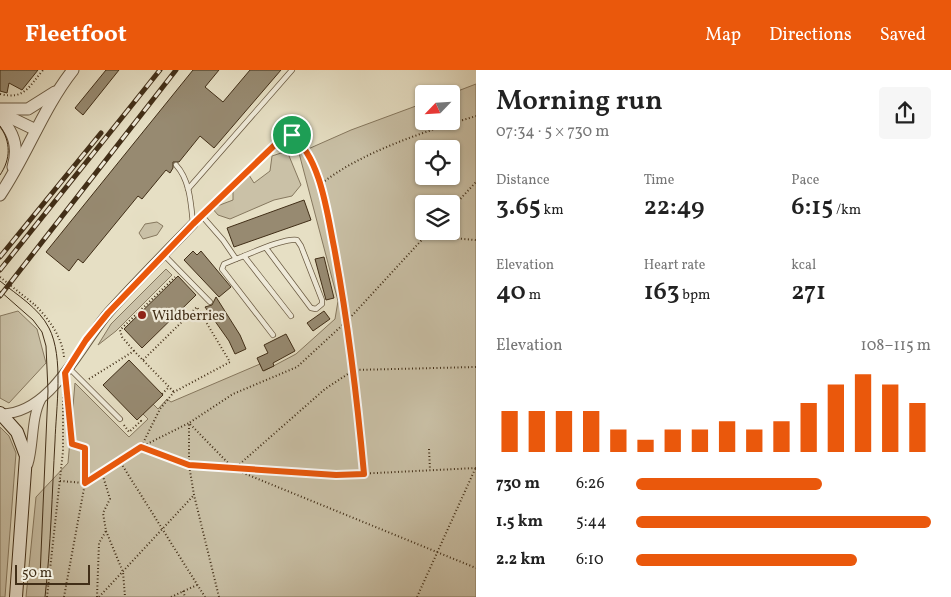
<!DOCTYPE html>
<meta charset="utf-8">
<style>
:root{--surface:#fff;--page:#f6f6f6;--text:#222;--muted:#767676;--accent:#ea580c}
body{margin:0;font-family:Vollkorn,serif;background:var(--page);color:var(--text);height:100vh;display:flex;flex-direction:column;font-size:19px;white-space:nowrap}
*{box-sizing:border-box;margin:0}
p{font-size:16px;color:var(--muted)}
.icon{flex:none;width:28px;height:28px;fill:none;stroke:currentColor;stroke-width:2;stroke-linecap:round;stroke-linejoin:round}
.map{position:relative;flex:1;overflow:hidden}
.sheet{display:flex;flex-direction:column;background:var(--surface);width:475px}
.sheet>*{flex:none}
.needle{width:32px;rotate:245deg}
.fabs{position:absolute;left:415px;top:15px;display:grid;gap:10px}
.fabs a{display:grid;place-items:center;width:45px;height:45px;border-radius:5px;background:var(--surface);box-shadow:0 1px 4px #0004;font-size:25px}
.scale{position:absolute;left:15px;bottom:12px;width:75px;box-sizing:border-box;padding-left:5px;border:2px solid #412e17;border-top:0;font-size:14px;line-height:18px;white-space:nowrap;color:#412e17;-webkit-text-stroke:4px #efead9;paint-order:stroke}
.pin{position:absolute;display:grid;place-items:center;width:42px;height:42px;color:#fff;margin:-21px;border:2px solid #fff;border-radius:50%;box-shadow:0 1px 5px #0007}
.round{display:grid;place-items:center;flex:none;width:52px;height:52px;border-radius:5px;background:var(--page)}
.head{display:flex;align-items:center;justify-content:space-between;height:85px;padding:0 20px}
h1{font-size:28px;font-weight:600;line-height:38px}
.metrics{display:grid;grid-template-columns:repeat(3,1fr);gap:8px;height:85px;padding:5px 20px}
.metrics div{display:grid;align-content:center}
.metrics b{font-size:25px;font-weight:600}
.metrics small{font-size:14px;font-weight:400}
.metrics p{font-size:14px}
.chart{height:140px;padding:10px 20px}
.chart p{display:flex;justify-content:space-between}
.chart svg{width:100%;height:90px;margin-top:5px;stroke:var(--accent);stroke-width:6}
ul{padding:0 20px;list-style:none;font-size:16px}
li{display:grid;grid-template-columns:80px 60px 1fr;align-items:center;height:38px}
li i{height:12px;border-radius:6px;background:var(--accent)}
header{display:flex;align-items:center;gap:30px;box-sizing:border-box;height:70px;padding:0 25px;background:var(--accent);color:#fff}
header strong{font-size:24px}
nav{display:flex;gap:28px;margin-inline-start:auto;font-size:18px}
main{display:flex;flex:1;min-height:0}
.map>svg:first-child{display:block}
.green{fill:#cac1a7;stroke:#86785f;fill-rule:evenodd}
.building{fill:#978a71;stroke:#412e17}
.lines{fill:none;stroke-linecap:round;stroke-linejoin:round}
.service-casing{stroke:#6a5a42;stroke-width:6}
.minor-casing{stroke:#6a5a42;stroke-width:11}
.tertiary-casing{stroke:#6a5a42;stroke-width:13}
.secondary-casing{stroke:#412e17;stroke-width:14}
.path{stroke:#412e17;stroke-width:2;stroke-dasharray:1 2.5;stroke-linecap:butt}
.service{stroke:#efead9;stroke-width:4.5}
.minor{stroke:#efead9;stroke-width:9}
.tertiary{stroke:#efead9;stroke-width:11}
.secondary{stroke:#efead9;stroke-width:12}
.tram{stroke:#412e17;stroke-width:1}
.rail-casing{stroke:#412e17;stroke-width:5}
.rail{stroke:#efead9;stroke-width:3;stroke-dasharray:9;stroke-linecap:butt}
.path-bridge{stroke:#412e17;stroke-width:2;stroke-dasharray:1 2.5;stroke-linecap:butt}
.route-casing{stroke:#fff;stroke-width:10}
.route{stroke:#ea580c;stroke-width:6}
.poi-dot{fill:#8f2418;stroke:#efead9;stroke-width:2}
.labels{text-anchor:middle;stroke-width:4.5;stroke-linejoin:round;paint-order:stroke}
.poi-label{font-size:14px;fill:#412e17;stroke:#efead9;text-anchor:start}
</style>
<header>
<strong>Fleetfoot</strong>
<nav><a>Map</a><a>Directions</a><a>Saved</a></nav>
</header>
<main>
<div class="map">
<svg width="476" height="527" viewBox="0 0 476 527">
<rect width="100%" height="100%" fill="#e6dfc4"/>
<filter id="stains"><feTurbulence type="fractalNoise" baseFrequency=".004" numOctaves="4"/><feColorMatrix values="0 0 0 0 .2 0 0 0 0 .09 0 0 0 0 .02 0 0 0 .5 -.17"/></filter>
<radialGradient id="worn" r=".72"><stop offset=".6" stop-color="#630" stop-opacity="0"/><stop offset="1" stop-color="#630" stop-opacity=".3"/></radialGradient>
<g class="green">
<path d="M476 14V527H26L36 427 68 393 75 313 129 367 148 349 143 344 153 334 158 339 167 329 171 332 260 294 264 301 296 284 335 249 338 231 299 83 351 60 424 33V51H451L450 24ZM424 79H451V106H424ZM424 134H451V161H424Z"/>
<path d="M287 81 301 115 292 126 274 130 230 149 218 145 212 138 233 130V119L249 105 254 113 270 101 272 86Z"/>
<path d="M157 152 163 156 157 165 143 169 139 163 145 154Z"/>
<path d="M166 199 172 205 116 261 98 275 111 254Z"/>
<path d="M18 241 37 259 46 293 9 333 0 328V246Z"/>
<path d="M0 357 9 366 16 383 5 527H0Z"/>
</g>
<g class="building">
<path d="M0 0H38L22 20 9 13 7 23 0 21Z"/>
<path d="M106 0H119L83 45 75 38Z"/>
<path d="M193 0H219L205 17 223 32 250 0H281L214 78 200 66 179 92H173V98L170 103 166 100 142 129 138 126 83 193 78 189 69 201 46 182Z"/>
<path d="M304 130 311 150 234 177 227 158Z"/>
<path d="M193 181 197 185 201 181 231 217 219 227 184 190Z"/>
<path d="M324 187 334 228 326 230 315 189Z"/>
<path d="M178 206 196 225 142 278 124 259Z"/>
<path d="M216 227 240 265 246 279 235 284 229 271 205 237 212 235Z"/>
<path d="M324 241 330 249 313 261 307 253Z"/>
<path d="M286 264 295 281 273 293 274 296 263 301 257 288 268 283 264 275Z"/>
<path d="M129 290 163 325 137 350 103 315Z"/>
</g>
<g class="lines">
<defs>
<g id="service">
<path d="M176 95C190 110 191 134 193 154"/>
<path d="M188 119 292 0"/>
<path d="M202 146 223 170 236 189C250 184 283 168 297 170L301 176 322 230V234L316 239 311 238 266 178"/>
<path d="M193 154 283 67"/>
<path d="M164 185 210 232"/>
<path d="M244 186 291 246"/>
<path d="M236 189 224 194 222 199 273 265"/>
<path d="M69 298 120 349"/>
</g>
<g id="minor">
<path d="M2 344C52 343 80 275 109 242 136 212 165 183 193 154"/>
<path d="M28 394C34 374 31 348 41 329"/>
</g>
<g id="tertiary">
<path d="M0 39H28L55 22"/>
<path d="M1 43 36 60"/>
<path d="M0 48C14 62 19 77 13 97"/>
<path d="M0 125C27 85 43 38 73 0"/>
</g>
<path id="secondary" d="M0 343 17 362 26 386 16 527"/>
</defs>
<use href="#service" class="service-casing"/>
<use href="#minor" class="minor-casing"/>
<use href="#tertiary" class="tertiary-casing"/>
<use href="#secondary" class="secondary-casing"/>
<g class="path">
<path d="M0 24C24 30 29 17 43 0"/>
<path d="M289 66 292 65 301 72 321 114"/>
<path d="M451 139 476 112"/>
<path d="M426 166 476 170"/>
<path d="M35 235C49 249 62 267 64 287"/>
<path d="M134 281 122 267 120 260 175 207"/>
<path d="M143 290 197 237 230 292 174 322 160 339 141 377 189 395 234 399 336 405 476 398"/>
<path d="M89 309 134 281 174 322"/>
<path d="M162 324 169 317"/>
<path d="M124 355 129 362 141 351 139 349"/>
<path d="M429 379 430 400"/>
<path d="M119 390 205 527"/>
<path d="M236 400 476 498"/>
<path d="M364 403 348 250 321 114C361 82 426 61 476 46"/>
<path d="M60 411 85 413 141 377 189 353 234 399 325 319 354 300 476 297"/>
<path d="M106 461 123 502 125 527"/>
<path d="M183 521 185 527"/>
<path d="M47 527 63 381V320"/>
<path d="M64 527 85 413V378L72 374 67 314"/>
<path d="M97 527 99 473 106 461 103 443 110 429 102 403"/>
<path d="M99 527 194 425"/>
<path d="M171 527 197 515"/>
<path d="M219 527 194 425 189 395V353L233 324 297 297 348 250 430 161"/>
<path d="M417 527 476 397"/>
</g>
<use href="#service" class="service"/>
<use href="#minor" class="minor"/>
<use href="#tertiary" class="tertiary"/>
<use href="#secondary" class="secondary"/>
<g class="tram">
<path d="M0 56C11 72 11 89 0 105"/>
<path d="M0 211C17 225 39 238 49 258 64 287 56 339 55 371 52 423 51 475 45 527"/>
<path d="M0 221 33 250 42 262 46 276 48 321 40 507"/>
</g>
<defs>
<g id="rail">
<path d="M0 187 101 63"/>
<path d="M0 200 160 0"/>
<path d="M0 226 176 0"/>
</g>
</defs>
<use href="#rail" class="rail-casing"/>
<use href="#rail" class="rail"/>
<path class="path-bridge" d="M0 207 35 235"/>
</g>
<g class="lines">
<defs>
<path id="route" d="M292 65C321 89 327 143 334 177 348 252 357 327 364 404L336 405 189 395 141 377 85 413V378L72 374 65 303 86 270 108 243 193 154 283 67Z"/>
</defs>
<use href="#route" class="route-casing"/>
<use href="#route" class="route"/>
</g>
<circle class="poi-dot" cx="142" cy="245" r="5"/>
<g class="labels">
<g class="poi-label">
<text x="152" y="250">Wildberries</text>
</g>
</g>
<rect width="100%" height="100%" filter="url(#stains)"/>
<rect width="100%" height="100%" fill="url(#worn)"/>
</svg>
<div class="fabs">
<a><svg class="needle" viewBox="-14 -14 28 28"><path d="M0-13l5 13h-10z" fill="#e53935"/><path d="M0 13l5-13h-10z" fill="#767676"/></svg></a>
<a><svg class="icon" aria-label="locate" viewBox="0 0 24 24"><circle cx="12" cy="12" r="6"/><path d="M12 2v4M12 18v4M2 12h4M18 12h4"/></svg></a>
<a><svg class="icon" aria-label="layers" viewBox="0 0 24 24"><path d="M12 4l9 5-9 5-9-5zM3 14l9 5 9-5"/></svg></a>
</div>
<div class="scale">50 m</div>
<div class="pin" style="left:292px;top:65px;background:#1e9e55"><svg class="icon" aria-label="arrive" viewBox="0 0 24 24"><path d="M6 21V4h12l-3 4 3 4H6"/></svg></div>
</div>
<section class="sheet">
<div class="head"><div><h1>Morning run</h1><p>07:34 · 5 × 730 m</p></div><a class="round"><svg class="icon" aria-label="share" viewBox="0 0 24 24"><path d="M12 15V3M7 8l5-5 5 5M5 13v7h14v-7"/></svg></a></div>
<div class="metrics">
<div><p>Distance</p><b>3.65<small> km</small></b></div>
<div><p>Time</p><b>22:49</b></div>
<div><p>Pace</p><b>6:15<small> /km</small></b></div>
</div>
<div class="metrics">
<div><p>Elevation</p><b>40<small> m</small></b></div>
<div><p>Heart rate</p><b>163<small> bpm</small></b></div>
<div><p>kcal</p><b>271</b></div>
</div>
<div class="chart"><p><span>Elevation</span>108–115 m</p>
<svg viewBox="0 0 160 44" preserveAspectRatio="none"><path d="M5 44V24M15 44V24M25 44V24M35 44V24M45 44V33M55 44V38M65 44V33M75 44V33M85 44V29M95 44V33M105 44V29M115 44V20M125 44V11M135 44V6M145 44V11M155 44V20"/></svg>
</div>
<ul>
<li><b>730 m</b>6:26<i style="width:63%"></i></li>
<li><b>1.5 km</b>5:44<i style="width:100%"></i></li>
<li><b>2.2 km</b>6:10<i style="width:75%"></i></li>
</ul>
</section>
</main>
